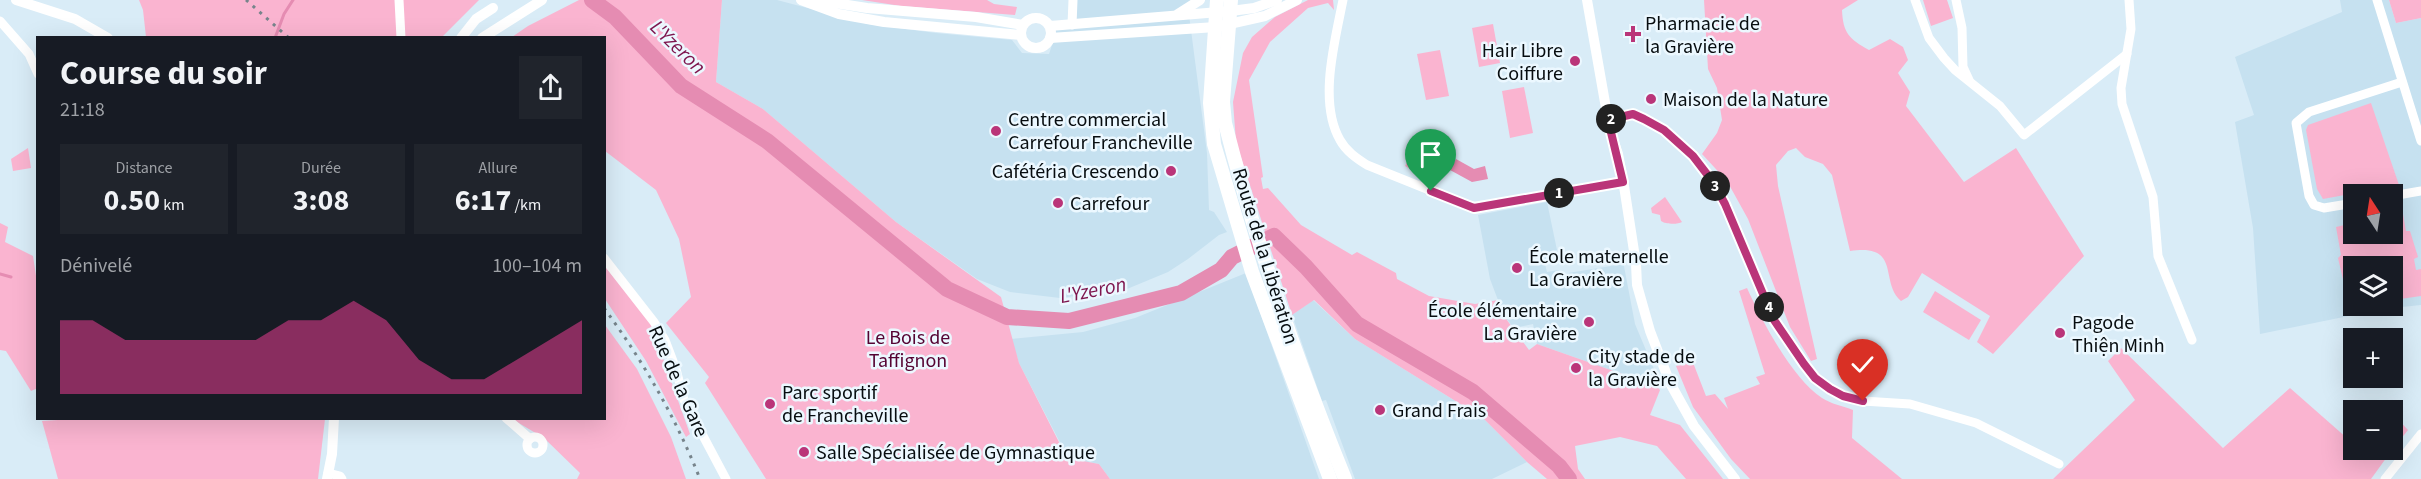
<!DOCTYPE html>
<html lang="fr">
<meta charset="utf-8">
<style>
:root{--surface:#171b24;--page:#20242c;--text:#f1f3f6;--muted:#9ea1a6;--accent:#ba3579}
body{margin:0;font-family:"Source Sans 3",sans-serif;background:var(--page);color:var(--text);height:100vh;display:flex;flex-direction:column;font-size:22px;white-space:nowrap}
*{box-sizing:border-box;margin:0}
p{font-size:20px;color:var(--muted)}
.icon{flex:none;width:33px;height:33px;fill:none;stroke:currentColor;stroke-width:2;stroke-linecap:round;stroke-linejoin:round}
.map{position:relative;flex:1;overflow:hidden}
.drawer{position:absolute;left:36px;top:36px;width:570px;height:384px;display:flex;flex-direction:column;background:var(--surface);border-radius:0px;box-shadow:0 6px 24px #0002}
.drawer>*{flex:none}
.needle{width:39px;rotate:348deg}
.controls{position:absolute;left:2343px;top:184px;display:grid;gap:12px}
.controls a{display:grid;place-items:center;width:60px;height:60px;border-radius:0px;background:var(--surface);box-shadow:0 6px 24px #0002;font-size:30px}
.pin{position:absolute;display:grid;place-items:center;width:51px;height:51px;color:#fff;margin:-62px -26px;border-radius:50% 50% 50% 0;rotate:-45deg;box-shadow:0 0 6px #0007}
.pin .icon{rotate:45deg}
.km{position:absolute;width:30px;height:30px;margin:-15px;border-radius:50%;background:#222;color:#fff;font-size:16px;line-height:30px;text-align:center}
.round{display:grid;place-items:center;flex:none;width:63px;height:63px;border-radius:0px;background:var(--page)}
.headline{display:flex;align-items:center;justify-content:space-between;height:102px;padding:0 24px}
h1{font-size:33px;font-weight:700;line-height:45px}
.stats{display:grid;grid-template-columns:repeat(3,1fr);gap:9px;height:102px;padding:6px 24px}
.stats div{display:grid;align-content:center;border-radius:0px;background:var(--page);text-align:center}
.stats b{font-size:30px;font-weight:700}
.stats small{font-size:16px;font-weight:400}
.stats p{font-size:16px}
.chart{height:168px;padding:12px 24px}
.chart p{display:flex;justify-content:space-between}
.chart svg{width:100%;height:108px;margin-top:6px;fill:var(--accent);opacity:.7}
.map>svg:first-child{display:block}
.built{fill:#c6e1f0;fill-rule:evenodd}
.green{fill:#fab4d0}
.water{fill:#e58cb2}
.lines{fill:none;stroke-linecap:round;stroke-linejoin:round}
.stream{stroke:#e58cb2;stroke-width:3}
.river{stroke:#e58cb2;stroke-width:16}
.minor{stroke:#fff;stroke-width:9}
.tertiary{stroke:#fff;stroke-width:10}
.primary{stroke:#fff;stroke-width:14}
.rail{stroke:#77848b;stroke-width:3;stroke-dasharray:3 6;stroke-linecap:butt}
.route-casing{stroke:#fff;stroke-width:12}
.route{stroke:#ba3579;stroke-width:8}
.poi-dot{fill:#ba3579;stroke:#ecf8ff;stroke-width:2}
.labels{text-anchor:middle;stroke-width:5;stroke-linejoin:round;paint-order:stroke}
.poi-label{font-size:20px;fill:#070d10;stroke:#ecf8ff;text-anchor:start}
.street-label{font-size:20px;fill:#070d10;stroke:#ecf8ff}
.park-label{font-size:20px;fill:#550332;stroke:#ecf8ff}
.water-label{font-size:21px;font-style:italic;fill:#7e154e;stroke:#ecf8ff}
</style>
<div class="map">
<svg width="2421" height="479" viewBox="0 0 2421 479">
<rect width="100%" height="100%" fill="#d9ecf7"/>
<g class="built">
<path d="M722 0H777L868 24 936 33 1012 40 1022 53 1049 54 1056 33 1053 21 1069 20 1072 0H1196L1188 7 1207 153 1209 210 1214 212 1227 232 1219 235 1188 259 1168 272 1127 289 1060 298 1010 292 977 279 896 222 763 109 716 82Z"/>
<path d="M2340 0H2389L2396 23 2421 18V305L2383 309 2260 334 2253 228 2235 122 2254 115 2235 57 2342 12ZM2354 195H2392V234H2354ZM2354 267H2392V306H2354Z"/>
<path d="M1547 202 1557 250 1550 252 1552 262 1545 264 1547 272 1559 270 1562 274 1617 265 1623 261 1635 324 1659 381 1656 386 1537 344 1533 324 1514 328 1504 316 1490 279 1478 215Z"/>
<path d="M1246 273 1319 479H1110L1099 464 1068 458 1019 363 1011 339 1083 332 1135 318Z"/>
<path d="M1313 300 1355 339 1483 418 1527 462 1492 479H1355L1326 400 1322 401 1292 315Z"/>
</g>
<g class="green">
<path d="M139 0H479L441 38 146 37 143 10Z"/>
<path d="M579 0H722L716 82 763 109 896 222 1001 297 1019 363 1067 458 1099 464 1110 479H766L705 383 709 377 666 323 691 297 679 239 656 190 605 151 604 38 512 37 528 26Z"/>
<path d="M862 0H987L994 4 1017 7 1015 15 901 6Z"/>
<path d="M1308 0H1333L1334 10 1328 3 1308 8 1270 42 1249 80 1263 177 1261 178 1263 189 1268 188 1301 225 1352 255 1357 252 1396 273 1397 279 1429 296 1475 304 1498 300 1504 316 1529 350 1537 344 1656 386 1660 390 1650 415 1680 425 1723 479H1686L1657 446 1620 437 1575 446 1578 469 1585 479H1547L1527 462 1483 418 1355 339 1314 300 1292 315 1236 142 1233 102 1243 53 1252 37 1275 17Z"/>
<path d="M1704 0H1858L1842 10C1843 33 1849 39 1869 50L1890 39 1903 47 1908 60 1898 73 1910 92 1906 106 1964 182 2016 148 2084 256 1993 354 1977 342 1990 316 1922 273 1908 297 1901 301C1879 282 1902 243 1850 251L1832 175 1823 164 1805 157 1796 148 1788 151 1776 165 1778 186 1817 359 1811 361 1790 327 1748 219 1727 181 1702 154 1717 133 1722 120 1717 88 1708 69Z"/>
<path d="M1923 0H1947L1953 18 1931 26Z"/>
<path d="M2389 0H2421V18L2396 23Z"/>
<path d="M1493 24 1500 63 1479 67 1472 28Z"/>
<path d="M1440 50 1449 96 1426 100 1417 54Z"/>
<path d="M1524 87 1533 133 1510 138 1502 91Z"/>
<path d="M2371 103 2399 185 2323 199 2317 189 2306 130 2308 125Z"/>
<path d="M28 148 31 168 13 171 11 159Z"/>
<path d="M1412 153 1437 166 1429 180 1405 166Z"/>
<path d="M1665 197 1682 222C1677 225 1665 224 1661 221L1660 215 1652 213 1651 208Z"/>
<path d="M2403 214 2406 231H2410L2418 257 2414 259 2416 270 2421 269V296L2393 300 2392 267H2354L2353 305H2349L2338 258 2341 255 2336 227 2353 223 2354 234H2392L2393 216Z"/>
<path d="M0 223 8 227 5 242 33 256 38 289V388L31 391 6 351 0 350Z"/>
<path d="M604 265 650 322 690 434 686 437 646 361 605 299Z"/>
<path d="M1747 288C1762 321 1792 378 1822 398 1831 404 1843 406 1853 410L1852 438 1902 479H1750L1731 459 1693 407 1676 366 1692 360 1706 396 1715 394 1728 409 1724 398 1760 384 1756 377 1765 374 1739 291Z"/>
<path d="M1935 291 1981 320 1969 340 1923 312Z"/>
<path d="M605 325 637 369 671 437 686 479H577L580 473 544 438 512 419 604 418Z"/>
<path d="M2121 348 2223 448 2290 388 2348 439 2353 436 2354 450H2392L2371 479H2053L2135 400 2108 361Z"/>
<path d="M2395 416 2408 430 2392 450 2393 418Z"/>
<path d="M73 419H325L318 479H58L42 421Z"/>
</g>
<path class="water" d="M1456 159 1474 169 1485 166 1488 179 1472 182 1450 170Z"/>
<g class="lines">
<g class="stream">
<path d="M275 38 284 14 293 0"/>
<path d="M0 274 11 277"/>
</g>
<path class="river" d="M592 0 615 17 681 86 767 141 947 289 1007 317 1069 321 1181 293 1221 270 1232 257 1274 236 1306 267 1357 324 1473 392 1559 466 1569 479"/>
<g class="minor">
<path d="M399 0 401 38"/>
<path d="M1343 0C1335 41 1318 102 1340 140 1346 151 1356 158 1367 165L1474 208 1623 182"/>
<path d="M1915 0 1929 38 1944 58 1955 70 2000 106 2024 135 2127 54"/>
<path d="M1956 0 1962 28 1963 67 1969 80"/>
<path d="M2129 0 2131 29 2121 88 2122 104 2153 197 2158 256 2192 340"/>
<path d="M2377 0 2421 141"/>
<path d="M0 21 29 54 38 74"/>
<path d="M1072 25 1073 0"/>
<path d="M1608 120 1633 114 1644 119 1664 130 1700 164 1725 204 1774 320 1815 378 1843 396 1863 401 1910 404 1976 423 2059 464"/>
<path d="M2392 196 2421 191"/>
<path d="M2354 203 2324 208 2314 205 2309 196 2296 123 2309 112 2402 82"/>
<path d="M604 258 654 322 665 340 676 369 684 400 726 479"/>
<path d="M506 418 530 439"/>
<circle cx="535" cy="445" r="8"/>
<path d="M328 473 340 476 342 479"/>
<path d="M2385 479 2421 434"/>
</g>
<g class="tertiary">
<path d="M16 0 75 19 108 38"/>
<path d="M801 0 839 14 884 22 1021 35"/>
<path d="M816 0 867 8 976 17 1023 25"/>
<path d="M1587 0 1610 131 1618 154 1624 186 1636 264 1637 285 1650 331 1670 383 1694 426 1735 479"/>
<path d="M1178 14 1200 0"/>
<circle cx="1036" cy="33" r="15"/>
<path d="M1050 26 1231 11 1254 8 1277 0"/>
<path d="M461 38 476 19 493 8"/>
<path d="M482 38 542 0"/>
<path d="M1050 38 1216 27 1265 16 1297 0"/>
<path d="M327 479 332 454 334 418"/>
</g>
<g class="primary">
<path d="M1217 0 1210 103 1214 144 1252 272 1330 479"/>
<path d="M1231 0 1223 102 1225 123C1256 245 1298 363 1345 479"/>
</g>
<g class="rail">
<path d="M246 0 289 38"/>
<path d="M604 308C643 361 676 418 700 479"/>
</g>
</g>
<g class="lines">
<defs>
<path id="route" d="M1431 191 1474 208 1623 182 1608 120 1633 114 1644 119 1664 130 1693 156 1713 182 1725 204 1774 320 1804 364 1815 378 1830 389 1843 396 1863 401"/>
</defs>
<use href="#route" class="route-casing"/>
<use href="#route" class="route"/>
</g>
<g class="poi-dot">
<path d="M1630 25h6v6h6v6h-6v6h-6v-6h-6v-6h6z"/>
<circle cx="1575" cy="61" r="6"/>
<circle cx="1651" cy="99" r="6"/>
<circle cx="996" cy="131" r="6"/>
<circle cx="1171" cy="171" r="6"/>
<circle cx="1058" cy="203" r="6"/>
<circle cx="1517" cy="268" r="6"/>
<circle cx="1589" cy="322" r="6"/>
<circle cx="2060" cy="333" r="6"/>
<circle cx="1576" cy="368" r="6"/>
<circle cx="770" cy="404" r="6"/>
<circle cx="1380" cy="410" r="6"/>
<circle cx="804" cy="452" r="6"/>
</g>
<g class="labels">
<g class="poi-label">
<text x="1645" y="30">Pharmacie de<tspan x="1645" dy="23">la Gravière</tspan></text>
<text x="1563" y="57" text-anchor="end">Hair Libre<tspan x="1563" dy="23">Coiffure</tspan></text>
<text x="1663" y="106">Maison de la Nature</text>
<text x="1008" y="126">Centre commercial<tspan x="1008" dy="23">Carrefour Francheville</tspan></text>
<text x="1159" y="178" text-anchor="end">Cafétéria Crescendo</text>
<text x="1070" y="210">Carrefour</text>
<text x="1529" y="263">École maternelle<tspan x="1529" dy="23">La Gravière</tspan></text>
<text x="1577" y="317" text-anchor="end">École élémentaire<tspan x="1577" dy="23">La Gravière</tspan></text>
<text x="2072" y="329">Pagode<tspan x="2072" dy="23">Thiện Minh</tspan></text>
<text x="1588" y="363">City stade de<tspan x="1588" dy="23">la Gravière</tspan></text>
<text x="782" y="399">Parc sportif<tspan x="782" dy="23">de Francheville</tspan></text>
<text x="1392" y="417">Grand Frais</text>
<text x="816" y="459">Salle Spécialisée de Gymnastique</text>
</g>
<g class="street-label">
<text transform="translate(1266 256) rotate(73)" y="7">Route de la Libération</text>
<text transform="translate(679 381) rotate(66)" y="7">Rue de la Gare</text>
</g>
<g class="park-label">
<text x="908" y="344">Le Bois de<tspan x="908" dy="23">Taffignon</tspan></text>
</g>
<g class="water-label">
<text transform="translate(678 47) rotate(44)" y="7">L'Yzeron</text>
<text transform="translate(1093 290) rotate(-11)" y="7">L'Yzeron</text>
</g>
</g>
</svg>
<div class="controls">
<a><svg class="needle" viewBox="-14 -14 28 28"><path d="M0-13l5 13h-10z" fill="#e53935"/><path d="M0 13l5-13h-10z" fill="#9ea1a6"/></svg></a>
<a><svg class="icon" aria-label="layers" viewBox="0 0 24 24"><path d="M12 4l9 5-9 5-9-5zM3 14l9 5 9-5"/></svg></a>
<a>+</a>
<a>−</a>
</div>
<div class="pin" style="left:1431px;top:191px;background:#1e9e55"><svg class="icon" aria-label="arrive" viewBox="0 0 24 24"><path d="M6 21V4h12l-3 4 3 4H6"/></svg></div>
<div class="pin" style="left:1863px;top:401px;background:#d93025"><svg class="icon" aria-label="check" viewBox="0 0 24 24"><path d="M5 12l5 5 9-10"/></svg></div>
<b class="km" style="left:1559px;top:193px">1</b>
<b class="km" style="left:1611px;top:119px">2</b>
<b class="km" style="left:1715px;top:186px">3</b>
<b class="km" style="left:1769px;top:307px">4</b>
<section class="drawer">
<div class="headline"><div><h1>Course du soir</h1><p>21:18</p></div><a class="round"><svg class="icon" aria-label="share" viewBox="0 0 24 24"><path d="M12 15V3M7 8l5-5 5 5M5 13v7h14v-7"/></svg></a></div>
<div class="stats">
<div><p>Distance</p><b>0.50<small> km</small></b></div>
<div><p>Durée</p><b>3:08</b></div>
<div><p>Allure</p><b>6:17<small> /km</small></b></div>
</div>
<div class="chart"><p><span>Dénivelé</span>100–104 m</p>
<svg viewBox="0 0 160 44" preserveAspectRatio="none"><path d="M0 44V14L10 14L20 22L30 22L40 22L50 22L60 22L70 14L80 14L90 6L100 14L110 30L120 38L130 38L140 30L150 22L160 14V44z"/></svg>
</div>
</section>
</div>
